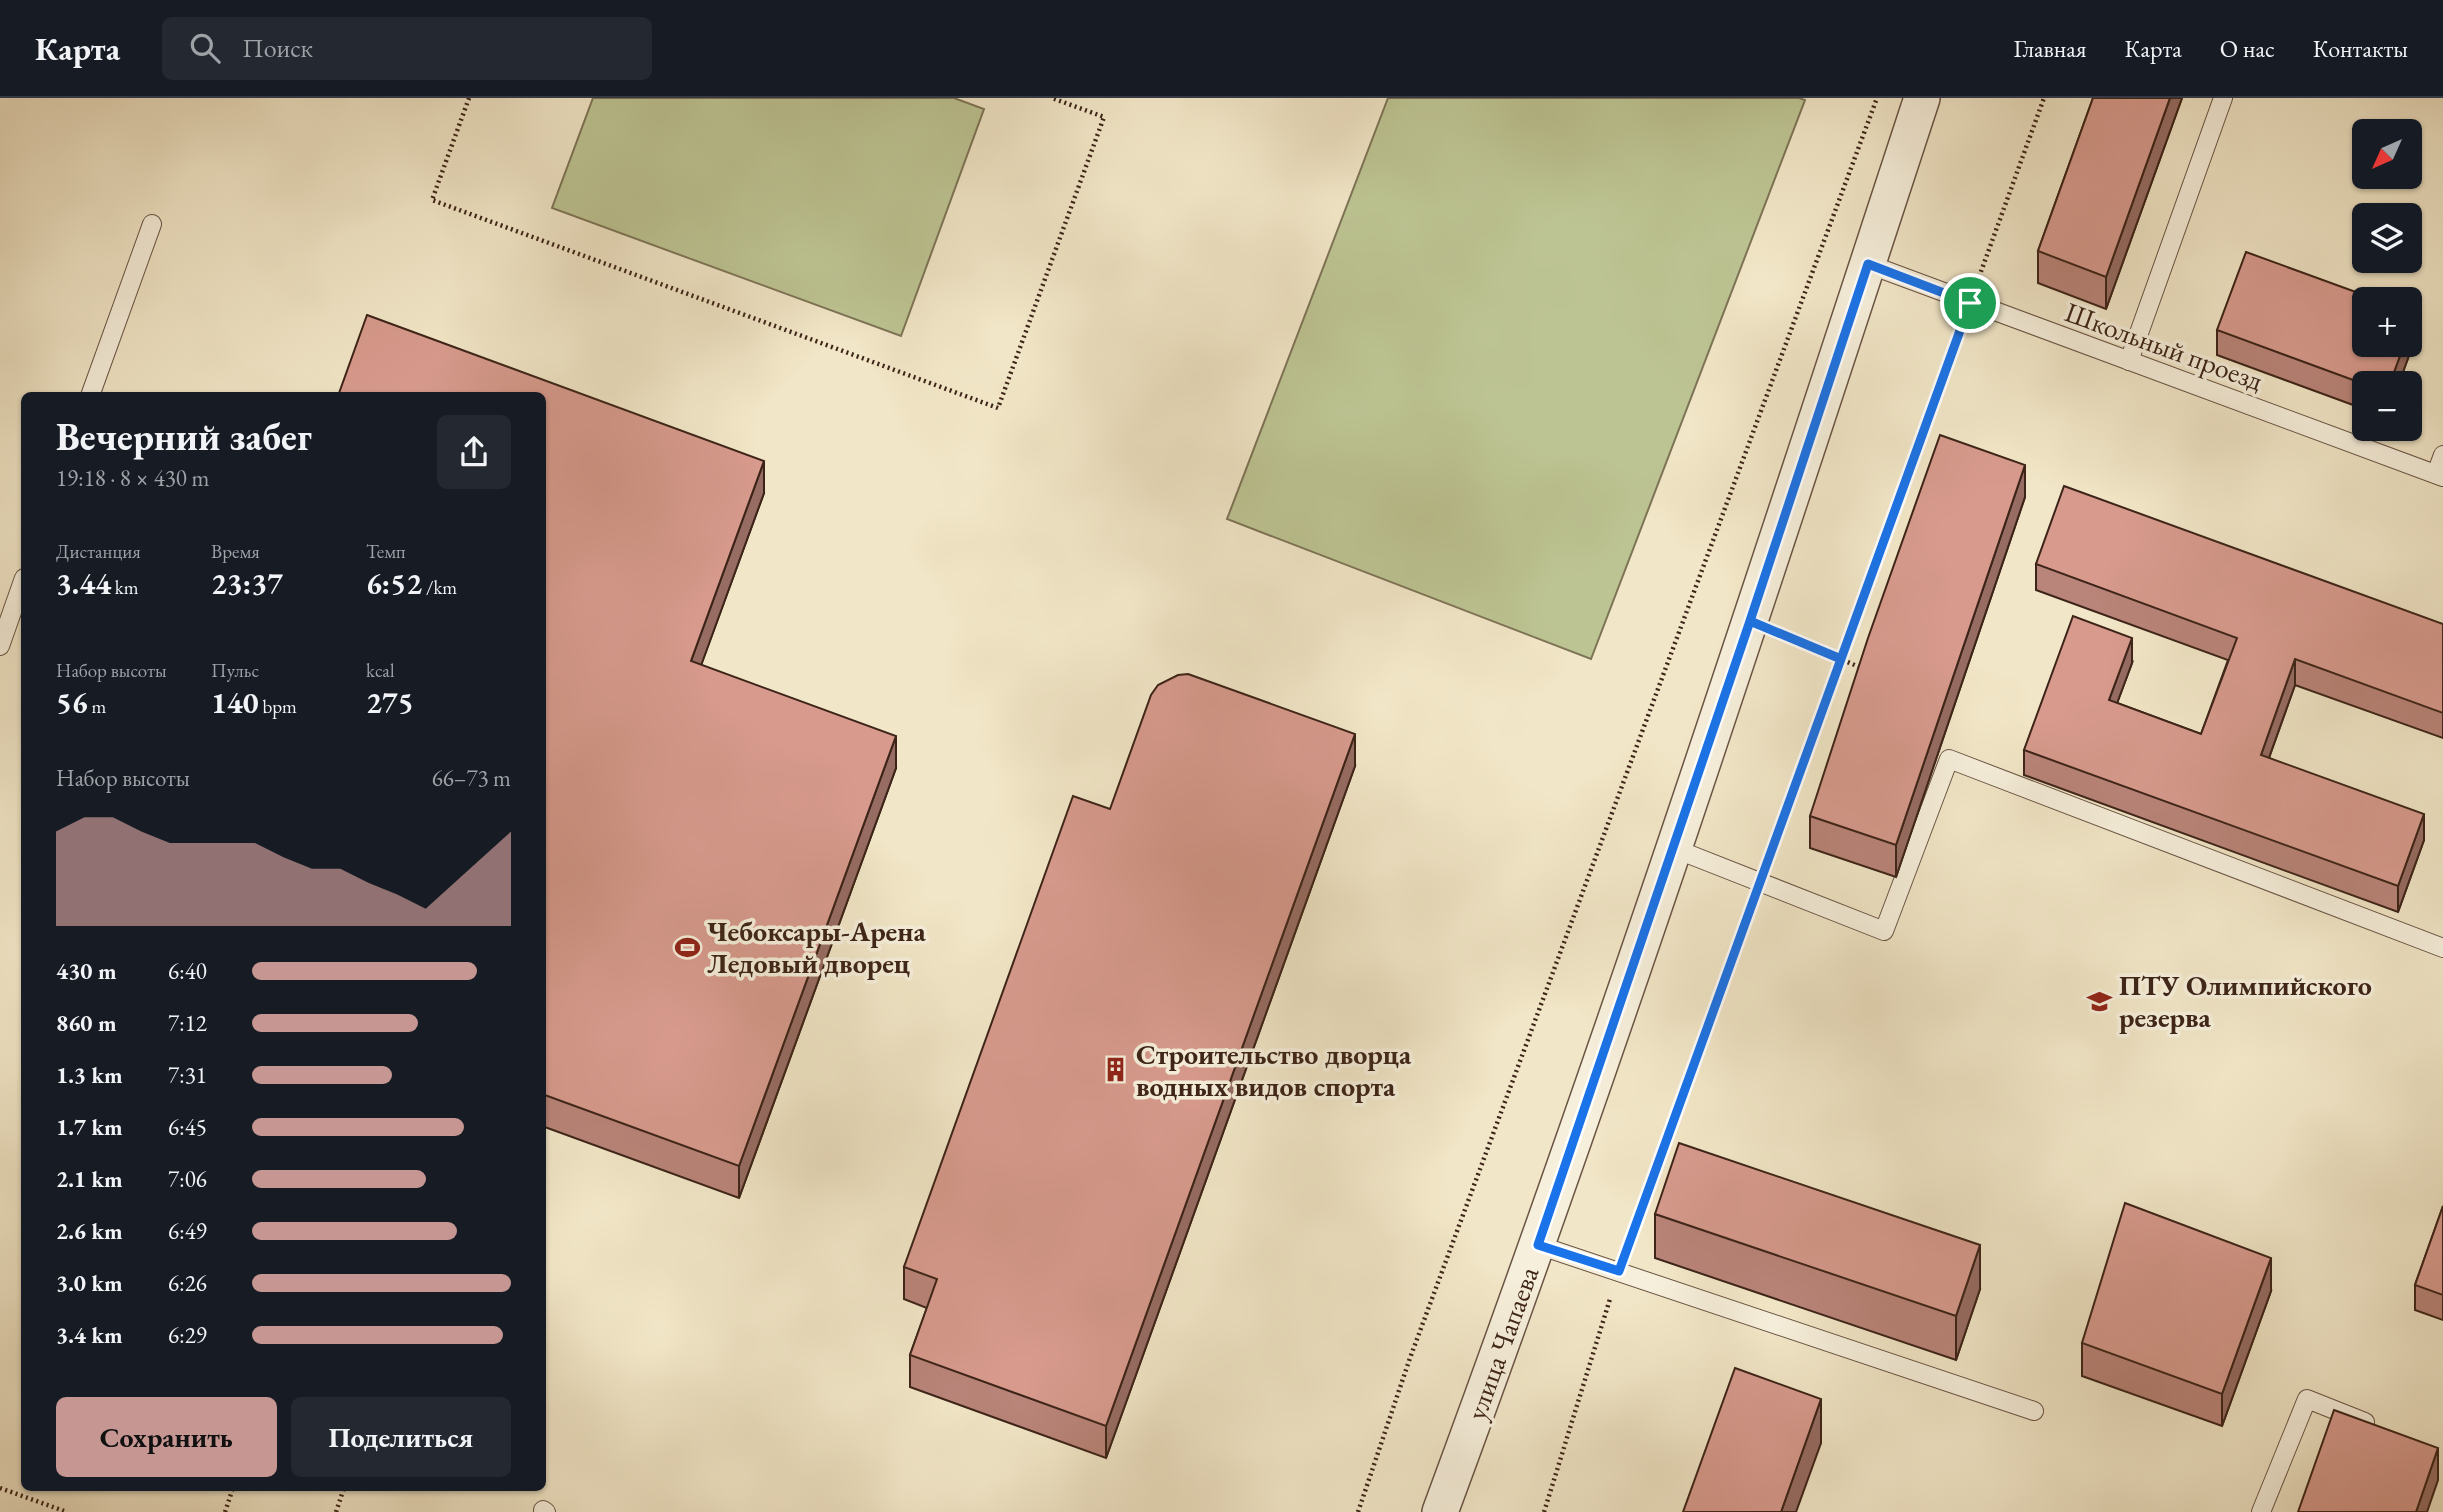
<!DOCTYPE html>
<html lang="ru">
<meta charset="utf-8">
<style>
:root{--surface:#171b24;--page:#242831;--text:#f1f3f6;--muted:#9ea1a6;--line:#363941;--accent:#c59692}
body{margin:0;font-family:"EB Garamond",serif;background:var(--page);color:var(--text);height:100vh;display:flex;flex-direction:column;font-size:26px;white-space:nowrap}
*{box-sizing:border-box;margin:0}
p{font-size:23px;color:var(--muted)}
.icon{flex:none;width:38px;height:38px;fill:none;stroke:currentColor;stroke-width:2;stroke-linecap:round;stroke-linejoin:round}
.map{position:relative;flex:1;overflow:hidden}
.side{position:absolute;left:21px;top:294px;width:525px;height:1099px;display:flex;flex-direction:column;background:var(--surface);border-radius:10px;box-shadow:0 2px 5px #0004}
.side>*{flex:none}
.needle{width:46px;rotate:225deg}
.controls{position:absolute;left:2352px;top:21px;display:grid;gap:14px}
.controls a{display:grid;place-items:center;width:70px;height:70px;border-radius:10px;background:var(--surface);box-shadow:0 2px 5px #0004;font-size:35px}
.pin{position:absolute;display:grid;place-items:center;width:60px;height:60px;color:#fff;margin:-30px;border:4px solid #fff;border-radius:50%;box-shadow:0 2px 7px #0007}
.round{display:grid;place-items:center;flex:none;width:74px;height:74px;border-radius:10px;background:var(--page)}
.headline{display:flex;align-items:center;justify-content:space-between;height:119px;padding:0 35px}
h1{font-size:38px;font-weight:700;line-height:52px}
.metrics{display:grid;grid-template-columns:repeat(3,1fr);gap:10px;height:119px;padding:7px 35px}
.metrics div{display:grid;align-content:center}
.metrics b{font-size:30px;font-weight:700}
.metrics small{font-size:19px;font-weight:400}
.metrics p{font-size:19px}
.chart{height:196px;padding:14px 35px}
.chart p{display:flex;justify-content:space-between}
.chart svg{width:100%;height:126px;margin-top:7px;fill:var(--accent);opacity:.7}
.primary-button{display:flex;gap:14px;margin-top:auto;padding:14px 35px}
.primary-button a{flex:1;height:80px;border-radius:10px;background:var(--accent);color:#111;font-size:28px;font-weight:700;line-height:80px;text-align:center}
.primary-button a+a{background:var(--page);color:var(--text)}
ul{padding:0 35px;list-style:none;font-size:23px}
li{display:grid;grid-template-columns:112px 84px 1fr;align-items:center;height:52px}
li i{height:18px;border-radius:9px;background:var(--accent)}
header{display:flex;align-items:center;gap:42px;box-sizing:border-box;height:98px;padding:0 35px;background:var(--surface);border-bottom:2px solid var(--line)}
header strong{font-size:33px}
nav{display:flex;gap:38px;margin-inline-start:auto;font-size:24px}
.search{width:490px;height:63px;background:var(--page);display:flex;align-items:center;gap:18px;box-sizing:border-box;padding:0 24px;border-radius:10px;color:var(--muted);font-size:26px}
.map>svg:first-child{display:block}
.pitch{fill:#bdc493;stroke:#7d7456;stroke-width:2}
.lines{fill:none;stroke-linecap:round;stroke-linejoin:round}
.service-casing{stroke:#6a5444;stroke-width:20}
.minor-casing{stroke:#6a5444;stroke-width:38}
.path{stroke:#3d2418;stroke-width:4.5;stroke-dasharray:2 3.5;stroke-linecap:butt}
.service{stroke:#f6efdb;stroke-width:18}
.minor{stroke:#f6efdb;stroke-width:35}
.wall{fill:#b98479;stroke:#3d2418;stroke-width:2}
.shaded-wall{fill:#966c63;stroke:#3d2418;stroke-width:2}
.building{fill:#d79a8d;stroke:#3d2418;stroke-width:2}
.route-casing{stroke:#fff;stroke-width:14}
.route{stroke:#1a73e8;stroke-width:9}
.labels{text-anchor:middle;stroke-width:7;stroke-linejoin:round;paint-order:stroke}
.street-label{font-size:28px;fill:#3d2418;stroke:#f6efdb}
.poi-label{font-size:28px;font-weight:bold;fill:#3d2418;stroke:#f6efdb;text-anchor:start}
</style>
<header>
<strong>Карта</strong>
<div class="search"><svg class="icon" aria-label="search" viewBox="0 0 24 24"><circle cx="10" cy="10" r="6"/><path d="M15 15l6 6"/></svg>Поиск</div>
<nav><a>Главная</a><a>Карта</a><a>О нас</a><a>Контакты</a></nav>
</header>
<div class="map">
<svg width="2443" height="1414" viewBox="0 0 2443 1414">
<rect width="100%" height="100%" fill="#f1e6c7"/>
<filter id="stains"><feTurbulence type="fractalNoise" baseFrequency=".00286" numOctaves="4"/><feColorMatrix values="0 0 0 0 .2 0 0 0 0 .09 0 0 0 0 .02 0 0 0 .5 -.17"/></filter>
<radialGradient id="worn" r=".72"><stop offset=".6" stop-color="#630" stop-opacity="0"/><stop offset="1" stop-color="#630" stop-opacity=".3"/></radialGradient>
<g class="pitch">
<path d="M593 0H954L984 11 901 238 552 110Z"/>
<path d="M1388 0H1799L1805 2 1591 561 1227 421Z"/>
</g>
<g class="lines">
<defs>
<g id="service">
<path d="M1868 166 2443 379"/>
<path d="M2129 263 2223 0"/>
<path d="M90 298 152 126"/>
<path d="M2436 376 2443 357"/>
<path d="M0 548 24 480"/>
<path d="M1673 750 1884 833 1949 661 2443 850"/>
<path d="M1538 1147 2034 1313"/>
<path d="M543 1412 546 1414"/>
<path d="M2261 1414 2307 1301 2365 1324"/>
</g>
<path id="minor" d="M1440 1414C1613 947 1767 473 1922 0"/>
</defs>
<use href="#service" class="service-casing"/>
<use href="#minor" class="minor-casing"/>
<g class="path">
<path d="M469 0 432 102 998 310 1104 19 1052 0"/>
<path d="M1979 179 2044 0"/>
<path d="M1782 536 1864 571"/>
<path d="M1769 758 1961 230"/>
<path d="M1627 1150 1751 809"/>
<path d="M0 1390 67 1414"/>
<path d="M225 1414 233 1390"/>
<path d="M336 1414 344 1390"/>
<path d="M1358 1414 1410 1260 1877 0"/>
<path d="M1544 1414 1610 1201"/>
</g>
<use href="#service" class="service"/>
<use href="#minor" class="minor"/>
</g>
<g class="wall">
<path d="M2093 0H2182L2106 211 2038 185V153Z"/>
<path d="M2217 232 2415 241 2399 285H2364V311L2217 257Z"/>
<path d="M542 298 764 395 701 567 896 670 739 1100 542 1028Z"/>
<path d="M2025 399 1896 779 1810 750V718Z"/>
<path d="M2036 466 2443 526V640L2295 587 2269 660 2424 742 2398 814 2024 677V652L2132 565 2117 605 2201 636 2228 562 2036 492Z"/>
<path d="M1355 668 1106 1360 910 1289V1257L927 1210 904 1201V1169L1110 711Z"/>
<path d="M2443 1108V1222L2415 1212V1187Z"/>
<path d="M1655 1116 1980 1191 1956 1262 1655 1160Z"/>
<path d="M2271 1193 2222 1328 2082 1278V1245Z"/>
</g>
<g class="shaded-wall">
<path d="M2170 0H2182L2106 211V179Z"/>
<path d="M2415 216V241L2399 285H2390L2404 247H2410V230Z"/>
<path d="M764 363V395L691 595V563Z"/>
<path d="M2025 367V399L1896 779V747Z"/>
<path d="M2132 540V565L2109 627V602Z"/>
<path d="M2295 561V587L2261 682V657Z"/>
<path d="M1355 636V668L1106 1360V1328Z"/>
<path d="M896 638V670L739 1100V1068Z"/>
<path d="M2424 716V742L2398 814V788Z"/>
<path d="M1980 1147V1191L1956 1262V1218Z"/>
<path d="M2271 1160V1193L2222 1328V1296Z"/>
<path d="M1821 1301V1345L1796 1414H1781Z"/>
<path d="M2438 1350V1382L2427 1414H2416Z"/>
</g>
<g class="building">
<path d="M2093 0H2170L2106 179 2038 153Z"/>
<path d="M2246 154 2375 201H2364V247H2404L2390 285H2364V286L2217 232Z"/>
<path d="M2410 214 2415 216 2410 230Z"/>
<path d="M367 217 764 363 691 563 896 638 739 1068 542 996V298H338Z"/>
<path d="M1940 337 2025 367 1896 747 1810 718 1868 540Z"/>
<path d="M2064 388 2443 526V615L2295 561 2261 657 2424 716 2398 788 2024 652 2073 518 2132 540 2109 602 2201 636 2237 540 2036 466Z"/>
<path d="M1188 576 1355 636 1106 1328 910 1257 937 1181 904 1169 1073 698 1110 711 1151 597 1158 587 1178 577Z"/>
<path d="M1679 1045 1980 1147 1956 1218 1655 1116Z"/>
<path d="M2125 1105 2271 1160 2222 1296 2082 1245Z"/>
<path d="M2443 1108V1197L2415 1187Z"/>
<path d="M1735 1270 1821 1301 1781 1414H1683Z"/>
<path d="M2334 1312 2438 1350 2416 1414H2298Z"/>
</g>
<g class="lines">
<defs>
<path id="route" d="M1970 205 1841 561 1750 523 1538 1147 1619 1173 1841 561 1750 523 1868 166 1970 205"/>
</defs>
<use href="#route" class="route-casing"/>
<use href="#route" class="route"/>
</g>
<defs>
<symbol id="stadium-bare" viewBox="-9 -9 18 18"><path d="M0-5a6.5 5 0 1 0 0 10a6.5 5 0 1 0 0-10ZM-3.5-1.8h7v3.6h-7Z" fill="#8f2418" stroke="#f6efdb" stroke-width="2.5" paint-order="stroke"/></symbol>
<symbol id="school-bare" viewBox="-9 -9 18 18"><path d="M0-5L7-2L0 1L-7-2ZM-4 1L0 2.5L4 1V4Q0 6-4 4Z" fill="#8f2418" stroke="#f6efdb" stroke-width="2.5" paint-order="stroke"/></symbol>
<symbol id="building-bare" viewBox="-9 -9 18 18"><path d="M-4-6H4V6H1V3H-1V6H-4ZM-2.5-4.3h1.7v1.8h-1.7ZM.8-4.3h1.7v1.8H.8ZM-2.5-1h1.7V.8h-1.7ZM.8-1h1.7V.8H.8Z" fill="#8f2418" stroke="#f6efdb" stroke-width="2.5" paint-order="stroke"/></symbol>
</defs>
<g fill-rule="evenodd">
<use href="#stadium-bare" x="670" y="832" width="35" height="35"/>
<use href="#school-bare" x="2082" y="886" width="35" height="35"/>
<use href="#building-bare" x="1098" y="954" width="35" height="35"/>
</g>
<g class="labels">
<g class="street-label">
<text transform="translate(2164 248) rotate(20)" y="10">Школьный проезд</text>
<text transform="translate(1502 1245) rotate(-70)" y="10">улица Чапаева</text>
</g>
<g class="poi-label">
<text x="707" y="843">Чебоксары-Арена<tspan x="707" dy="32">Ледовый дворец</tspan></text>
<text x="2119" y="897">ПТУ Олимпийского<tspan x="2119" dy="32">резерва</tspan></text>
<text x="1136" y="966">Строительство дворца<tspan x="1136" dy="32">водных видов спорта</tspan></text>
</g>
</g>
<rect width="100%" height="100%" filter="url(#stains)"/>
<rect width="100%" height="100%" fill="url(#worn)"/>
</svg>
<div class="controls">
<a><svg class="needle" viewBox="-14 -14 28 28"><path d="M0-13l5 13h-10z" fill="#e53935"/><path d="M0 13l5-13h-10z" fill="#9ea1a6"/></svg></a>
<a><svg class="icon" aria-label="layers" viewBox="0 0 24 24"><path d="M12 4l9 5-9 5-9-5zM3 14l9 5 9-5"/></svg></a>
<a>+</a>
<a>−</a>
</div>
<div class="pin" style="left:1970px;top:205px;background:#1e9e55"><svg class="icon" aria-label="arrive" viewBox="0 0 24 24"><path d="M6 21V4h12l-3 4 3 4H6"/></svg></div>
<section class="side">
<div class="headline"><div><h1>Вечерний забег</h1><p>19:18 · 8 × 430 m</p></div><a class="round"><svg class="icon" aria-label="share" viewBox="0 0 24 24"><path d="M12 15V3M7 8l5-5 5 5M5 13v7h14v-7"/></svg></a></div>
<div class="metrics">
<div><p>Дистанция</p><b>3.44<small> km</small></b></div>
<div><p>Время</p><b>23:37</b></div>
<div><p>Темп</p><b>6:52<small> /km</small></b></div>
</div>
<div class="metrics">
<div><p>Набор высоты</p><b>56<small> m</small></b></div>
<div><p>Пульс</p><b>140<small> bpm</small></b></div>
<div><p>kcal</p><b>275</b></div>
</div>
<div class="chart"><p><span>Набор высоты</span>66–73 m</p>
<svg viewBox="0 0 160 44" preserveAspectRatio="none"><path d="M0 44V11L10 6L20 6L30 11L40 15L50 15L60 15L70 15L80 20L90 24L100 24L110 29L120 33L130 38L140 29L150 20L160 11V44z"/></svg>
</div>
<ul>
<li><b>430 m</b>6:40<i style="width:87%"></i></li>
<li><b>860 m</b>7:12<i style="width:64%"></i></li>
<li><b>1.3 km</b>7:31<i style="width:54%"></i></li>
<li><b>1.7 km</b>6:45<i style="width:82%"></i></li>
<li><b>2.1 km</b>7:06<i style="width:67%"></i></li>
<li><b>2.6 km</b>6:49<i style="width:79%"></i></li>
<li><b>3.0 km</b>6:26<i style="width:100%"></i></li>
<li><b>3.4 km</b>6:29<i style="width:97%"></i></li>
</ul>
<div class="primary-button"><a>Сохранить</a><a>Поделиться</a></div>
</section>
</div>
